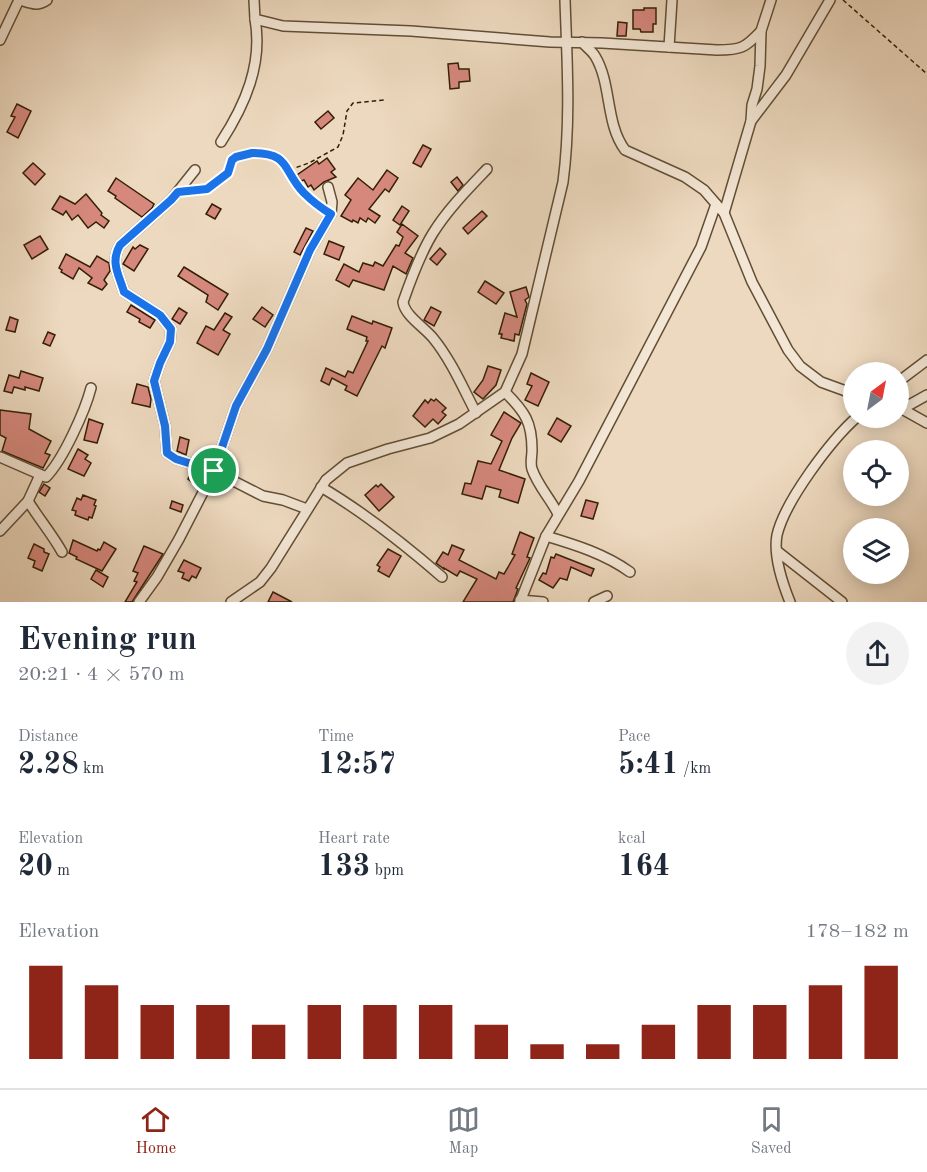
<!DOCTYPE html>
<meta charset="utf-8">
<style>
:root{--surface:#fff;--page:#f2f2f3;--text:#1f2937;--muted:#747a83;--line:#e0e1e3;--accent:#8f2418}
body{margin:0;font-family:"Old Standard TT",serif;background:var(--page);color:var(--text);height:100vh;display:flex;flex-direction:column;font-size:22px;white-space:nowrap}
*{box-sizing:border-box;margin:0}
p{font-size:20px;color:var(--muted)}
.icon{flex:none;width:33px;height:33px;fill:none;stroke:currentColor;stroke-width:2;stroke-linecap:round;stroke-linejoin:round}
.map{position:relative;height:602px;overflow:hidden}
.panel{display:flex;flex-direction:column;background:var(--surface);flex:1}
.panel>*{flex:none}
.needle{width:39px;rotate:32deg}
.controls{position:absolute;left:843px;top:362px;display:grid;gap:12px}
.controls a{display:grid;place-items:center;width:66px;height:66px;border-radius:50%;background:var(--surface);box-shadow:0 3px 15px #0003;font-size:30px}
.pin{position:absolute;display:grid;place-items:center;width:51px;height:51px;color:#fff;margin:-26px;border:3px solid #fff;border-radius:50%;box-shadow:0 2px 6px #0007}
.round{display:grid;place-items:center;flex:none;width:63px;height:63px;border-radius:32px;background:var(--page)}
.summary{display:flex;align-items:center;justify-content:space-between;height:102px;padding:0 18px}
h1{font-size:33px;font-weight:700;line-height:45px}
.metrics{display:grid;grid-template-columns:repeat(3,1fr);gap:9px;height:102px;padding:6px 18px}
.metrics div{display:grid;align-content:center}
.metrics b{font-size:30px;font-weight:700}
.metrics small{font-size:16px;font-weight:400}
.metrics p{font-size:16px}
.chart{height:168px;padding:12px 18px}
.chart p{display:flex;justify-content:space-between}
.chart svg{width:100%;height:108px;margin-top:6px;stroke:var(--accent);stroke-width:6}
.menu{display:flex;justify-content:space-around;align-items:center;height:84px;border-top:2px solid var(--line);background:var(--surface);font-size:16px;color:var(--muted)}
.menu a{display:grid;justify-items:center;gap:3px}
.menu .active{color:var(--accent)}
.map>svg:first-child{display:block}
.building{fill:#d6887d;stroke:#341f06;stroke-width:1.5}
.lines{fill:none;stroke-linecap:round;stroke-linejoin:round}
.street-casing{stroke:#624e34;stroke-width:12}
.path{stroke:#341f06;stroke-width:1.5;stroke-dasharray:4.5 3;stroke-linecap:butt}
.street{stroke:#f3e6d5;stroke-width:9}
.route-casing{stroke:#fff;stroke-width:12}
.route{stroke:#1a73e8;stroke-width:8}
</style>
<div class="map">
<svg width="927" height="602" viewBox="0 0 927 602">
<rect width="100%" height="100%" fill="#edd9bf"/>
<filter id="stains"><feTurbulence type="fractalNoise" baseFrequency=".00333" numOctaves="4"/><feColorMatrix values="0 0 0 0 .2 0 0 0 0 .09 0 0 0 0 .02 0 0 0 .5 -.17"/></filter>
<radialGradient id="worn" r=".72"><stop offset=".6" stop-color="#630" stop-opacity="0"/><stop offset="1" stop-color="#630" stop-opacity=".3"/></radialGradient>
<g class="building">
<path d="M644 8H656V24H653V32H641L640 29H633V10H644Z"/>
<path d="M618 22 627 23 626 36H617Z"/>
<path d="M458 63 459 69H469L470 81 459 82V88L450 89 448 64Z"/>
<path d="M17 104 31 111 18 138 7 132 15 117 11 116Z"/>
<path d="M328 111 334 118 321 129 315 122Z"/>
<path d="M423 145 431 149 421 167 413 163Z"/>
<path d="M327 158 335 169 331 172 336 177 324 182 314 190 311 185 308 187 304 180 301 181 297 175 317 161 319 164Z"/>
<path d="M33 163 45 174 35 185 23 173Z"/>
<path d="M387 170 398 178 389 192 385 189 369 209 380 216 375 223 368 218 366 222 360 218 358 223 353 220 352 222 341 216 351 200 345 195 358 178 373 190Z"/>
<path d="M457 177 463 185 458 191 451 182Z"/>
<path d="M116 178 154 204 152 208 142 217 115 198 116 196 108 191Z"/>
<path d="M86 194 102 213 101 215 109 221 104 228 96 222 88 228 78 215 72 220 66 211 63 215 52 209 60 196 75 204Z"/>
<path d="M212 204 221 209 215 219 206 214Z"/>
<path d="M402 206 409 211 400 225 393 220Z"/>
<path d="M482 211 487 216 468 234 463 228Z"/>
<path d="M402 224 418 236 405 253 413 258 406 274 393 266 384 290 353 280 349 287 336 280 344 264 359 272 363 263 373 266 375 262 383 266 396 245 399 246 403 237 397 232Z"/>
<path d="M306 228 313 231 300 255 294 252Z"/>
<path d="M40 236 48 249 32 259 24 245Z"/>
<path d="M329 241 344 247 339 260 324 254Z"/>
<path d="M140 245 148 249 134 271 123 264 133 247 135 249Z"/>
<path d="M440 248 446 254 437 265 430 259Z"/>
<path d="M66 254 90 267 97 256 109 263 110 271 104 280 107 284 102 290 88 283 92 278 79 268 73 279 61 272 62 270 59 268Z"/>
<path d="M184 267 228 294 218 310 206 302 208 295 178 276Z"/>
<path d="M485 281 504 293 496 304 478 292Z"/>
<path d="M526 287 529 297 525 300 527 304 519 335 515 334 514 341 501 338 502 334H499L505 313 517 317 510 292Z"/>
<path d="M131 305 155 320 150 328 139 322 140 319 127 312Z"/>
<path d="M262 307 273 315 265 327 253 319Z"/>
<path d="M431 307 441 312 434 326 424 320Z"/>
<path d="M179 308 187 313 180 324 172 319Z"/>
<path d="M225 313 232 317 223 330 230 334 218 355 197 343 206 326 214 330Z"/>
<path d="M352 316 372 324 373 321 392 328 385 348 382 346 357 396 345 390 347 386 332 378 329 385 321 381 326 368 345 377 348 371 353 373 368 341H366L367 337 347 329Z"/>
<path d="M10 317 18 320 15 332 6 330Z"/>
<path d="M48 332 55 335 50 346 43 343Z"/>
<path d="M488 366 501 370 496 385 483 399 474 392 483 380Z"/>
<path d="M21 371 43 378 39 391 25 387V390L14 387 12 393 4 391 9 375 19 378Z"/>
<path d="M531 373 549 382 538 406 525 400 532 386 527 384Z"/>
<path d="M137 384 148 387 151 399 150 407 132 403Z"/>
<path d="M431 399 434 401 436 399 446 408 442 412 446 415 438 424 433 419 425 427 413 416 425 400 428 403Z"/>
<path d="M0 410 31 414 29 429 51 441 45 453 50 455 43 468 2 451 6 438 0 435Z"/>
<path d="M504 412 521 423 512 438 499 470 525 479 518 503 499 497 501 490 486 486 482 499 462 494 465 483 471 484 478 461 491 464 502 441 491 435Z"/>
<path d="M557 418 571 426 561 442 548 434Z"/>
<path d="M89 419 103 424 97 443 84 440Z"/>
<path d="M180 437 189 440 186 455 177 451Z"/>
<path d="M78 449 88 455 85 459 91 463 84 476 68 469Z"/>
<path d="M192 471 204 475 198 487 188 479Z"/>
<path d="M44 484 50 488 45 496 39 492Z"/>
<path d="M381 484 394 497 379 511 365 495 376 485 378 487Z"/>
<path d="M83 495 96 500 94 505 96 506 92 518 89 517 88 520 75 515 76 511 72 510 77 498 81 500Z"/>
<path d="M586 500 598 503 593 519 581 516Z"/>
<path d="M172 501 183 505 181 512 170 508Z"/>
<path d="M520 532 534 538 527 557 530 558 516 588 518 589 513 602H463L477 579 460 571 457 576 444 568V569L436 563 443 552 448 555 452 545 464 550 459 560 496 579 499 572 504 574 515 555 512 554Z"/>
<path d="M73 540 97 551 98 549 100 550 104 542 116 549 102 571 76 559 77 557 69 553Z"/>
<path d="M34 544 44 549V552L49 554 42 571 33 567 35 561 28 558Z"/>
<path d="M144 546 163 554 132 602H125L137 582 134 581 138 573 133 571Z"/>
<path d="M388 549 401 556 389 577 378 571 380 567 377 565Z"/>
<path d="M556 554 594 569 591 576 571 567 567 580 560 578 553 588 539 580 543 573 546 574 551 557 554 558Z"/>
<path d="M184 560 201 568 196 578 192 576 189 581 182 578 184 573 178 571Z"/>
<path d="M96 570 108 577 103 587 91 579Z"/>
<path d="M273 592 292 602H268Z"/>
</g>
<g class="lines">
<defs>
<g id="street">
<path d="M20 0C30 3 37 7 47 0"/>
<path d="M254 0 255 19 283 26 411 31 550 42 602 43 717 50C741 50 745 48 761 31"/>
<path d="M0 40 19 0"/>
<path d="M582 42C586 47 592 51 595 56 612 84 605 123 625 150L685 177 704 190 724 213 752 282 788 350 800 366 821 382 854 394"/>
<path d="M669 47 672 0"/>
<path d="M751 121 752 105 757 89 760 66 761 31 771 0"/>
<path d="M221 142C245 105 263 64 255 19"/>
<path d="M195 170 171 200 120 245C110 262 119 275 124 292L160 315 171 329 170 342 160 363 154 381 165 426 167 453 176 459 214 471 263 496 283 500 307 509"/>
<path d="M724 213 751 121 786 75 830 0"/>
<path d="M898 382 927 360"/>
<path d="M505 392C525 412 532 422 532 450 532 457 530 463 532 469 538 486 550 498 558 514"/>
<path d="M898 409H902L927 395"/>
<path d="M902 409 927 423"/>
<path d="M476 413C463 388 451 360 433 338 424 327 405 316 403 302 411 279 420 254 433 233 448 209 468 189 487 169"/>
<path d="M0 457 46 477C63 460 85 411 91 388"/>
<path d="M321 487C365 513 404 544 442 577"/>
<path d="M28 501C39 519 52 534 62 552"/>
<path d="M0 531 28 501 40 475"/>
<path d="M546 536C576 545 605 554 630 572"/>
<path d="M777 551 842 602"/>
<path d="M520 600 543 602"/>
<path d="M139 602 157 577 179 539 214 471 236 406 267 349 310 250 331 214 332 202 328 187"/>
<path d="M231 602 260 582 271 568 326 480 347 463 388 449 430 438 459 424 505 392 522 354 563 182C571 121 567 61 565 0"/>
<path d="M520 602 546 536 579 481 701 247 716 204"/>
<path d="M594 602 607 596"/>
<path d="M790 602C782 582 773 556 777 535 785 501 831 440 857 417"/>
</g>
</defs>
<use href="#street" class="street-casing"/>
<g class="path">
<path d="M843 0 927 74"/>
<path d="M289 170C296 187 308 198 322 208"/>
<path d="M191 191C210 190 227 179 232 160 250 146 277 152 289 170L309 163 338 147 343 135 347 111 353 103 384 100"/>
</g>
<use href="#street" class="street"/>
</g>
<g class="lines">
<defs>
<path id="route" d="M252 153C291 153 282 170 304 193 312 201 321 208 331 214L310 250 267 349 236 406 214 471 176 459 167 453 165 426 154 381 160 363 170 342 171 329 160 315 124 292C119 275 110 262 120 245L171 200 178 192 207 189 228 173 232 160 236 157Z"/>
</defs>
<use href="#route" class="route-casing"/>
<use href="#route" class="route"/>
</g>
<rect width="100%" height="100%" filter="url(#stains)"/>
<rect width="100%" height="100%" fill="url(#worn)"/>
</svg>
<div class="controls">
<a><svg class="needle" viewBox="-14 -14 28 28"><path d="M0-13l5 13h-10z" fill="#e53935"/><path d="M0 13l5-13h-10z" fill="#747a83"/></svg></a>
<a><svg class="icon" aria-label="locate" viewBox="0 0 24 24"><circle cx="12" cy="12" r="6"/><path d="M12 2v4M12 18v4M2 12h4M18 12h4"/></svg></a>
<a><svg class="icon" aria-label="layers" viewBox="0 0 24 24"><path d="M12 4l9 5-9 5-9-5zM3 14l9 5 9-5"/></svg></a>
</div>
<div class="pin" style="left:214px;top:471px;background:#1e9e55"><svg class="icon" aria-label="arrive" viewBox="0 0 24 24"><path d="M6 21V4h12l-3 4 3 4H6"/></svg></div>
</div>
<section class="panel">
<div class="summary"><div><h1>Evening run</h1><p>20:21 · 4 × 570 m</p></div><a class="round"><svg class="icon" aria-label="share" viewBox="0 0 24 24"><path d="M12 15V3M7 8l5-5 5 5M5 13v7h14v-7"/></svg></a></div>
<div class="metrics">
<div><p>Distance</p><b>2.28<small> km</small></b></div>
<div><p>Time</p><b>12:57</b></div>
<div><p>Pace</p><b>5:41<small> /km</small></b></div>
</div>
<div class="metrics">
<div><p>Elevation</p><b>20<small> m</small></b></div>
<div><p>Heart rate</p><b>133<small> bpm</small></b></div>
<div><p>kcal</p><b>164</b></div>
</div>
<div class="chart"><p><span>Elevation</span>178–182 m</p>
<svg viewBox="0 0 160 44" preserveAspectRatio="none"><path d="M5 44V6M15 44V14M25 44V22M35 44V22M45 44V30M55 44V22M65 44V22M75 44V22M85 44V30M95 44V38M105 44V38M115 44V30M125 44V22M135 44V22M145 44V14M155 44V6"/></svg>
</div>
</section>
<nav class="menu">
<a class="active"><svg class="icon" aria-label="home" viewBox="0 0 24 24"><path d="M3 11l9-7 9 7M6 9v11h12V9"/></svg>Home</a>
<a><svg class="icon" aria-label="map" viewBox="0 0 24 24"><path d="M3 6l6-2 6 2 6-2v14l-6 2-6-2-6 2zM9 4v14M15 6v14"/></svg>Map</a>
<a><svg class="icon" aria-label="saved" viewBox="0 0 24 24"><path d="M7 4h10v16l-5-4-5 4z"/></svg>Saved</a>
</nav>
